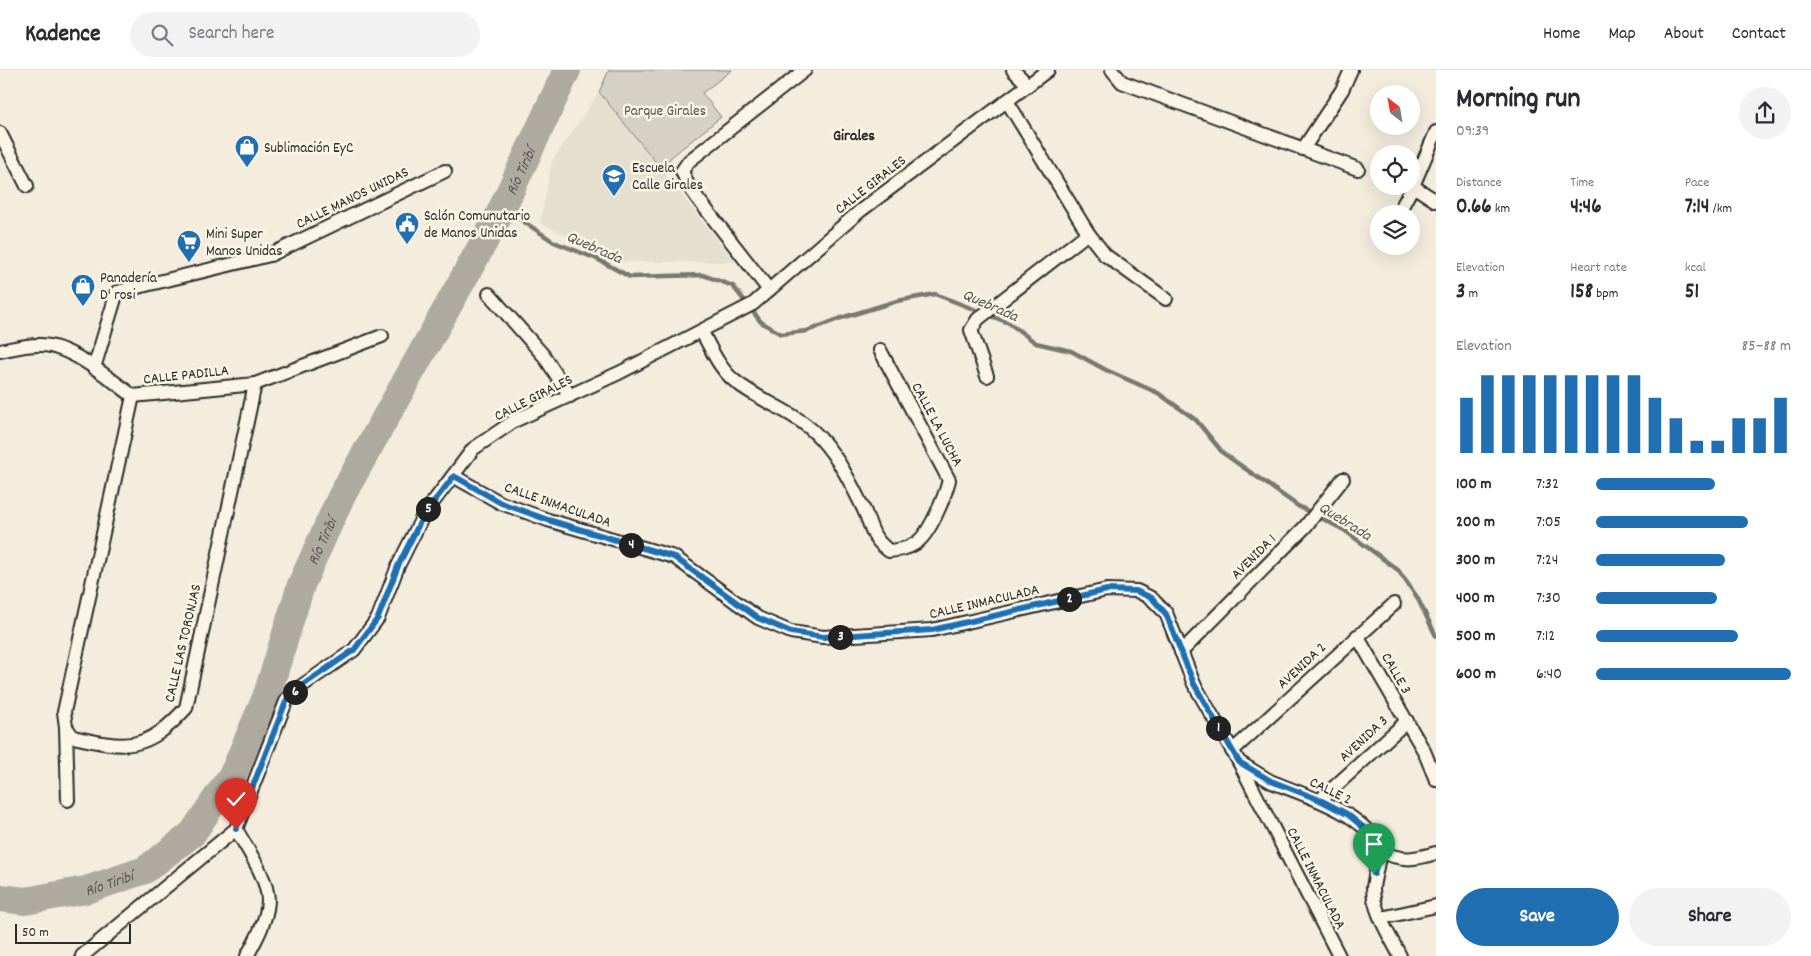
<!DOCTYPE html>
<meta charset="utf-8">
<style>
:root{--surface:#fff;--page:#f2f2f3;--text:#2b2b33;--muted:#7c7c81;--line:#e1e1e2;--accent:#1f6fb2}
body{margin:0;font-family:Dekko,sans-serif;background:var(--page);color:var(--text);height:100vh;display:flex;flex-direction:column;font-size:19px;white-space:nowrap}
*{box-sizing:border-box;margin:0}
p{font-size:16px;color:var(--muted)}
.icon{flex:none;width:28px;height:28px;fill:none;stroke:currentColor;stroke-width:2;stroke-linecap:round;stroke-linejoin:round}
.map{position:relative;flex:1;overflow:hidden}
.panel{display:flex;flex-direction:column;background:var(--surface);width:375px}
.panel>*{flex:none}
.needle{width:32px;rotate:329deg}
.controls{position:absolute;left:1370px;top:15px;display:grid;gap:10px}
.controls a{display:grid;place-items:center;width:50px;height:50px;border-radius:50%;background:var(--surface);box-shadow:0 5px 20px #0002;font-size:25px}
.scale{position:absolute;left:15px;bottom:12px;width:116px;box-sizing:border-box;padding-left:5px;border:2px solid #2b2b2b;border-top:0;font-size:14px;line-height:18px;white-space:nowrap;color:#2b2b2b;-webkit-text-stroke:4px #fcf5e5;paint-order:stroke}
.pin{position:absolute;display:grid;place-items:center;width:42px;height:42px;color:#fff;margin:-51px -21px;border-radius:50% 50% 50% 0;rotate:-45deg;box-shadow:0 0 5px #0007}
.pin .icon{rotate:45deg}
.km{position:absolute;width:25px;height:25px;margin:-12px;border-radius:50%;background:#222;color:#fff;font-size:14px;line-height:25px;text-align:center}
.round{display:grid;place-items:center;flex:none;width:52px;height:52px;border-radius:26px;background:var(--page)}
.overview{display:flex;align-items:center;justify-content:space-between;height:85px;padding:0 20px}
h1{font-size:28px;font-weight:700;line-height:38px}
.metrics{display:grid;grid-template-columns:repeat(3,1fr);gap:8px;height:85px;padding:5px 20px}
.metrics div{display:grid;align-content:center}
.metrics b{font-size:21px;font-weight:700}
.metrics small{font-size:14px;font-weight:400}
.metrics p{font-size:14px}
.chart{height:140px;padding:10px 20px}
.chart p{display:flex;justify-content:space-between}
.chart svg{width:100%;height:90px;margin-top:5px;stroke:var(--accent);stroke-width:6}
.button{display:flex;gap:10px;margin-top:auto;padding:10px 20px}
.button a{flex:1;height:58px;border-radius:30px;background:var(--accent);color:#fff;font-size:20px;font-weight:700;line-height:58px;text-align:center}
.button a+a{background:var(--page);color:var(--text)}
ul{padding:0 20px;list-style:none;font-size:16px}
li{display:grid;grid-template-columns:80px 60px 1fr;align-items:center;height:38px}
li i{height:12px;border-radius:6px;background:var(--accent)}
header{display:flex;align-items:center;gap:30px;box-sizing:border-box;height:70px;padding:0 25px;background:var(--surface);border-bottom:1px solid var(--line)}
header strong{font-size:24px}
nav{display:flex;gap:28px;margin-inline-start:auto;font-size:18px}
.search{width:350px;height:45px;background:var(--page);display:flex;align-items:center;gap:12px;box-sizing:border-box;padding:0 18px;border-radius:28px;color:var(--muted);font-size:19px}
main{display:flex;flex:1;min-height:0}
.map>svg:first-child{display:block}
.built{fill:#e5dfd0}
.green{fill:#d6d1c4;stroke:#807e78}
.lines{fill:none;stroke-linecap:round;stroke-linejoin:round}
.stream{stroke:#7a7771;stroke-width:4.5}
.river{stroke:#afaaa0;stroke-width:28}
.street-casing{stroke:#2b2b2b;stroke-width:16}
.street{stroke:#fcf5e5;stroke-width:12}
.route-casing{stroke:#fff;stroke-width:10}
.route{stroke:#1f6fb2;stroke-width:6}
.labels{text-anchor:middle;stroke-width:5;stroke-linejoin:round;paint-order:stroke}
.park-label{font-size:15px;fill:#565451;stroke:#fcf5e5}
.poi-label{font-size:15px;fill:#2b2b2b;stroke:#fcf5e5;text-anchor:start}
.street-label{font-size:15px;fill:#2b2b2b;stroke:#fcf5e5}
.neighbourhood-label{font-size:16px;font-weight:bold;fill:#2b2b2b;stroke:#fcf5e5}
.water-label{font-size:16px;font-style:italic;fill:#595754;stroke:#fcf5e5}
</style>
<header>
<strong>Kadence</strong>
<div class="search"><svg class="icon" aria-label="search" viewBox="0 0 24 24"><circle cx="10" cy="10" r="6"/><path d="M15 15l6 6"/></svg>Search here</div>
<nav><a>Home</a><a>Map</a><a>About</a><a>Contact</a></nav>
</header>
<main>
<div class="map">
<svg width="1436" height="886" viewBox="0 0 1436 886">
<rect width="100%" height="100%" fill="#f4edde"/>
<filter id="ink" filterUnits="userSpaceOnUse"><feTurbulence type="fractalNoise" baseFrequency=".02" numOctaves="2"/><feDisplacementMap in="SourceGraphic" scale="10" xChannelSelector="R" yChannelSelector="G"/><feConvolveMatrix kernelMatrix="1 2 1 2 8 2 1 2 1" color-interpolation-filters="sRGB"/></filter>
<g filter="url(#ink)">
<path class="built" d="M599 22 735 192H622L540 153 552 91Z"/>
<path class="green" d="M609 0H732L702 23 721 47 670 88 664 102 599 22Z"/>
<g class="lines">
<path class="stream" d="M502 137 554 172 597 189 630 207 703 205 733 216 761 252 781 264 807 261 841 248 897 231 935 224 1009 253 1036 273 1071 281 1106 300 1158 323 1196 350 1223 383 1298 436 1344 460 1398 500 1417 527 1436 566"/>
<path class="river" id="s1" d="M0 828 25 831 86 820 145 800 192 764 234 702 267 625 301 515 341 427 499 145 567 0"/>
<defs>
<g id="street">
<path d="M1013 0 1028 15"/>
<path d="M1112 0 1122 12 1358 99"/>
<path d="M1007 31 1088 163 1105 185 1166 229"/>
<path d="M0 63 27 116"/>
<path d="M1303 79 1342 20 1351 0"/>
<path d="M1413 116 1436 131"/>
<path d="M1398 144 1413 116 1436 62"/>
<path d="M769 220 698 129 688 115 682 101 689 91 805 0"/>
<path d="M489 224 544 286 570 326"/>
<path d="M702 262C711 279 720 300 736 312 763 333 797 342 821 369 839 389 852 415 864 440 873 460 871 467 889 481 899 480 907 479 916 473 930 464 945 426 949 410L880 280"/>
<path d="M0 281C14 278 28 274 42 275 71 276 110 309 133 326L255 314 382 266"/>
<path d="M94 298 117 222 270 185 445 101"/>
<path d="M987 306 971 260 978 249 1088 163"/>
<path d="M133 326 64 642 66 657 73 667C127 679 146 682 186 638L255 314"/>
<path d="M453 406 501 433 548 450 674 487 758 548 791 562 823 567 932 560 1107 520 1137 521 1151 528 1166 543 1194 614 1239 692 1339 886"/>
<path d="M1357 566 1424 681 1436 710"/>
<path d="M1181 582 1305 457 1343 409"/>
<path d="M66 657 68 730"/>
<path d="M1232 681 1394 534"/>
<path d="M1239 692C1250 699 1261 706 1272 712 1301 724 1372 745 1379 781 1380 789 1374 808 1373 818 1373 841 1390 866 1400 886"/>
<path d="M1320 730 1407 651"/>
<path d="M236 759C247 779 268 808 268 831 267 850 256 870 247 886"/>
<path d="M1379 781C1402 791 1413 790 1436 783"/>
<path d="M1381 848 1436 836"/>
<path d="M82 886 236 759 287 629 300 617 354 580 378 548 398 496 424 444 473 379 514 351 619 303 753 234 860 141 1048 0"/>
</g>
</defs>
<use href="#street" class="street-casing"/>
<use href="#street" class="street"/>
</g>
</g>
<g class="lines" filter="url(#ink)">
<defs>
<path id="route" d="M236 759 287 629 300 617 354 580 378 548 398 496 424 444 454 406 501 433 548 450 674 487 758 548 791 562 823 567 932 560 1107 520 1136 521 1152 528 1166 544 1194 614 1239 692 1271 711 1320 730 1347 744 1363 757 1373 768 1379 781 1374 804"/>
</defs>
<use href="#route" class="route-casing"/>
<use href="#route" class="route"/>
</g>
<defs>
<symbol id="shop-pin" viewBox="-11 -11 22 30"><path d="M0 17L-7.5 6A9.5 9.5 0 1 1 7.5 6Z" fill="#1f6fb2" stroke="#fcf5e5"/><path d="M-5-2.5h2.3a2.7 3.5 0 0 1 5.4 0H5L5.5 6h-11ZM-1.5-2.5h3a1.5 2.3 0 0 0-3 0Z" fill="#fff"/></symbol>
<symbol id="school-pin" viewBox="-11 -11 22 30"><path d="M0 17L-7.5 6A9.5 9.5 0 1 1 7.5 6Z" fill="#1f6fb2" stroke="#fcf5e5"/><path d="M0-5L7-2L0 1L-7-2ZM-4 1L0 2.5L4 1V4Q0 6-4 4Z" fill="#fff"/></symbol>
<symbol id="civic-pin" viewBox="-11 -11 22 30"><path d="M0 17L-7.5 6A9.5 9.5 0 1 1 7.5 6Z" fill="#1f6fb2" stroke="#fcf5e5"/><path d="M-.6-6.5H3V-4.5H.6V-3L4-1V1h2V6H-6V1h2V-1L-.6-3ZM-1.2 2.5V6h2.4V2.5Z" fill="#fff"/></symbol>
<symbol id="supermarket-pin" viewBox="-11 -11 22 30"><path d="M0 17L-7.5 6A9.5 9.5 0 1 1 7.5 6Z" fill="#1f6fb2" stroke="#fcf5e5"/><path d="M-6-5.5h2.5l.6 2H6L4.5 2H-2.5L-4.4-4H-6ZM-1.5 3.2a1.3 1.3 0 1 0 .1 0ZM3 3.2a1.3 1.3 0 1 0 .1 0Z" fill="#fff"/></symbol>
</defs>
<g fill-rule="evenodd">
<use href="#shop-pin" x="233" y="63" width="28" height="38"/>
<use href="#school-pin" x="600" y="92" width="28" height="38"/>
<use href="#civic-pin" x="393" y="140" width="28" height="38"/>
<use href="#supermarket-pin" x="175" y="158" width="28" height="38"/>
<use href="#shop-pin" x="69" y="202" width="28" height="38"/>
</g>
<g class="labels">
<g class="park-label">
<text x="665" y="45">Parque Girales</text>
</g>
<g class="poi-label">
<text x="264" y="82">Sublimación EyC</text>
<text x="632" y="102">Escuela<tspan x="632" dy="17">Calle Girales</tspan></text>
<text x="424" y="150">Salón Comunutario<tspan x="424" dy="17">de Manos Unidas</tspan></text>
<text x="206" y="168">Mini Super<tspan x="206" dy="17">Manos Unidas</tspan></text>
<text x="100" y="212">Panadería<tspan x="100" dy="17">D' rosi</tspan></text>
</g>
<g class="street-label">
<text transform="translate(870 114) rotate(-38)" y="5">CALLE GIRALES</text>
<text transform="translate(352 127) rotate(-26)" y="5">CALLE MANOS UNIDAS</text>
<text transform="translate(186 304) rotate(-6)" y="5">CALLE PADILLA</text>
<text transform="translate(533 327) rotate(-27)" y="5">CALLE GIRALES</text>
<text transform="translate(938 354) rotate(62)" y="5">CALLE LA LUCHA</text>
<text transform="translate(558 434) rotate(19)" y="5">CALLE INMACULADA</text>
<text transform="translate(1253 486) rotate(-45)" y="5">AVENIDA 1</text>
<text transform="translate(984 531) rotate(-13)" y="5">CALLE INMACULADA</text>
<text transform="translate(182 573) rotate(-77)" y="5">CALLE LAS TORONJAS</text>
<text transform="translate(1301 595) rotate(-43)" y="5">AVENIDA 2</text>
<text transform="translate(1397 603) rotate(60)" y="5">CALLE 3</text>
<text transform="translate(1363 668) rotate(-43)" y="5">AVENIDA 3</text>
<text transform="translate(1331 720) rotate(26)" y="5">CALLE 2</text>
<text transform="translate(1317 808) rotate(63)" y="5">CALLE INMACULADA</text>
</g>
<g class="neighbourhood-label">
<text x="854" y="70">Girales</text>
</g>
<g class="water-label">
<text dy="6" stroke="none"><textPath href="#s1" startOffset="951">Río Tiribí</textPath></text>
<text transform="translate(595 176) rotate(24)" y="6">Quebrada</text>
<text transform="translate(991 234) rotate(24)" y="6">Quebrada</text>
<text transform="translate(1346 450) rotate(32)" y="6">Quebrada</text>
<text dy="6" stroke="none"><textPath href="#s1" startOffset="531">Río Tiribí</textPath></text>
<text dy="6" stroke="none"><textPath href="#s1" startOffset="111">Río Tiribí</textPath></text>
</g>
</g>
</svg>
<div class="controls">
<a><svg class="needle" viewBox="-14 -14 28 28"><path d="M0-13l5 13h-10z" fill="#e53935"/><path d="M0 13l5-13h-10z" fill="#7c7c81"/></svg></a>
<a><svg class="icon" aria-label="locate" viewBox="0 0 24 24"><circle cx="12" cy="12" r="6"/><path d="M12 2v4M12 18v4M2 12h4M18 12h4"/></svg></a>
<a><svg class="icon" aria-label="layers" viewBox="0 0 24 24"><path d="M12 4l9 5-9 5-9-5zM3 14l9 5 9-5"/></svg></a>
</div>
<div class="scale">50 m</div>
<div class="pin" style="left:1374px;top:804px;background:#1e9e55"><svg class="icon" aria-label="arrive" viewBox="0 0 24 24"><path d="M6 21V4h12l-3 4 3 4H6"/></svg></div>
<div class="pin" style="left:236px;top:759px;background:#d93025"><svg class="icon" aria-label="check" viewBox="0 0 24 24"><path d="M5 12l5 5 9-10"/></svg></div>
<b class="km" style="left:1218px;top:658px">1</b>
<b class="km" style="left:1069px;top:529px">2</b>
<b class="km" style="left:840px;top:567px">3</b>
<b class="km" style="left:631px;top:475px">4</b>
<b class="km" style="left:428px;top:439px">5</b>
<b class="km" style="left:295px;top:622px">6</b>
</div>
<section class="panel">
<div class="overview"><div><h1>Morning run</h1><p>09:39</p></div><a class="round"><svg class="icon" aria-label="share" viewBox="0 0 24 24"><path d="M12 15V3M7 8l5-5 5 5M5 13v7h14v-7"/></svg></a></div>
<div class="metrics">
<div><p>Distance</p><b>0.66<small> km</small></b></div>
<div><p>Time</p><b>4:46</b></div>
<div><p>Pace</p><b>7:14<small> /km</small></b></div>
</div>
<div class="metrics">
<div><p>Elevation</p><b>3<small> m</small></b></div>
<div><p>Heart rate</p><b>158<small> bpm</small></b></div>
<div><p>kcal</p><b>51</b></div>
</div>
<div class="chart"><p><span>Elevation</span>85–88 m</p>
<svg viewBox="0 0 160 44" preserveAspectRatio="none"><path d="M5 44V17M15 44V6M25 44V6M35 44V6M45 44V6M55 44V6M65 44V6M75 44V6M85 44V6M95 44V17M105 44V27M115 44V38M125 44V38M135 44V27M145 44V27M155 44V17"/></svg>
</div>
<ul>
<li><b>100 m</b>7:32<i style="width:61%"></i></li>
<li><b>200 m</b>7:05<i style="width:78%"></i></li>
<li><b>300 m</b>7:24<i style="width:66%"></i></li>
<li><b>400 m</b>7:30<i style="width:62%"></i></li>
<li><b>500 m</b>7:12<i style="width:73%"></i></li>
<li><b>600 m</b>6:40<i style="width:100%"></i></li>
</ul>
<div class="button"><a>Save</a><a>Share</a></div>
</section>
</main>
